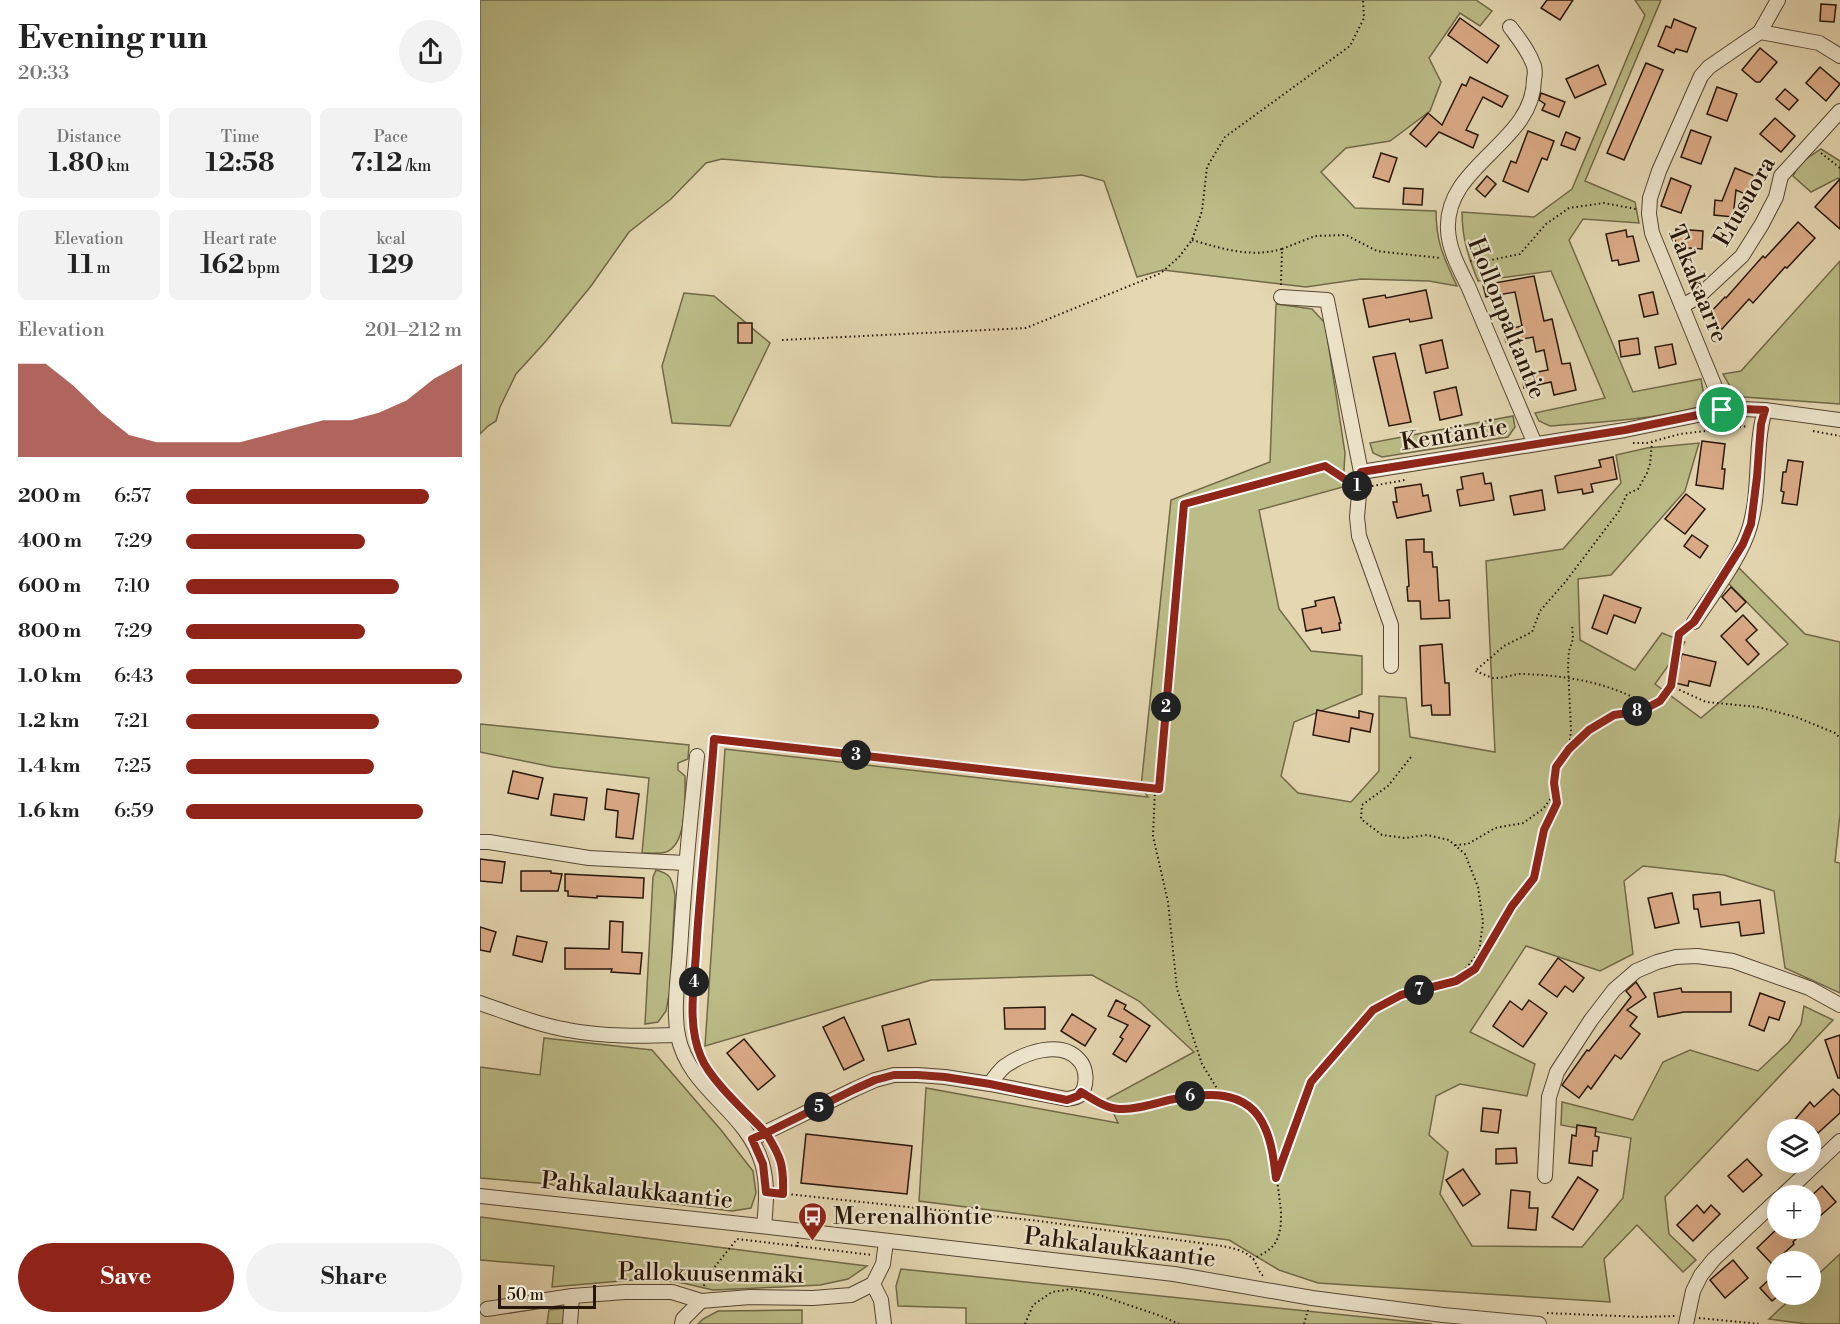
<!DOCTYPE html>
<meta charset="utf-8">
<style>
:root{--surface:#fff;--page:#f2f2f2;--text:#222;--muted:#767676;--accent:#8f2418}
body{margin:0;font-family:"Libre Bodoni",serif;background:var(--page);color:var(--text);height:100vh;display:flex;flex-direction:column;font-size:22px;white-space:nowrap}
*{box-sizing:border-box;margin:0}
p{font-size:20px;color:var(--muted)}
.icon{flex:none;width:33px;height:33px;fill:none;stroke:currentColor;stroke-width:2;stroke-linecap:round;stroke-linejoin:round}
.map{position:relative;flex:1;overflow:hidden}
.details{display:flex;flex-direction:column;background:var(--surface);width:480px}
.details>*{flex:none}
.controls{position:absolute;left:1287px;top:1119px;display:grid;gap:12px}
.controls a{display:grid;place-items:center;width:54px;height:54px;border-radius:50%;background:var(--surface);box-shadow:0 6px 24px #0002;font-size:30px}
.scale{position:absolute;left:18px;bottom:15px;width:98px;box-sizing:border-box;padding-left:6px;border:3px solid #27160a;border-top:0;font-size:16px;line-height:21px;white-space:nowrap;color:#27160a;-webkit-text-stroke:4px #ede5cc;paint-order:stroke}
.pin{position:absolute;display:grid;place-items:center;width:51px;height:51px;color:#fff;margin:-26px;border:3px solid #fff;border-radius:50%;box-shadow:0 2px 6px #0007}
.km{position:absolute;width:30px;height:30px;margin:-15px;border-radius:50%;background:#222;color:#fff;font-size:16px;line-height:30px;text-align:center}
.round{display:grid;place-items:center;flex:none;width:63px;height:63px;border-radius:32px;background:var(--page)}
.head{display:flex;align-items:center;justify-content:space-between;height:102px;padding:0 18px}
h1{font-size:33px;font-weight:700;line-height:45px}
.figures{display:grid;grid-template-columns:repeat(3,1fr);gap:9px;height:102px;padding:6px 18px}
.figures div{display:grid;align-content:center;border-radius:9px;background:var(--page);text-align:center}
.figures b{font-size:26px;font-weight:700}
.figures small{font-size:16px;font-weight:400}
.figures p{font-size:16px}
.chart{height:168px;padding:12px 18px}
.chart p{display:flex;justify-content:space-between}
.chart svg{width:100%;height:108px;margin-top:6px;fill:var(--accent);opacity:.7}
.action{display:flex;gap:12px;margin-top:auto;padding:12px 18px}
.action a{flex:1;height:69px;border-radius:36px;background:var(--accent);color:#fff;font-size:24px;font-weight:700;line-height:69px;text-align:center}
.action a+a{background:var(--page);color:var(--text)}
ul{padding:0 18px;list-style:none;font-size:20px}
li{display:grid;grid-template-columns:96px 72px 1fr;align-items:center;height:45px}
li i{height:15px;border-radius:8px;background:var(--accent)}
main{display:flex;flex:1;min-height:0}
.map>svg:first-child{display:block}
.green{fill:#bbbc87;stroke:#716948;stroke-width:1.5}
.building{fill:#dbab87;stroke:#27160a;stroke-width:1.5}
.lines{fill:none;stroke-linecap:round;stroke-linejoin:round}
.minor-casing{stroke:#564634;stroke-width:16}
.path{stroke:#27160a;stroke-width:2;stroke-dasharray:1.5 3;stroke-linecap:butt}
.minor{stroke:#ede5cc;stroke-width:14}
.route-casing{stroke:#fff;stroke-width:12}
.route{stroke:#8f2418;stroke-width:8}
.labels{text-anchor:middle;stroke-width:4.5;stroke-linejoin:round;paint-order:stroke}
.street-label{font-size:24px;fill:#27160a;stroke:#ede5cc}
.poi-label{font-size:24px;fill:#27160a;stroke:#ede5cc;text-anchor:start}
</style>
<main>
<section class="details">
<div class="head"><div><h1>Evening run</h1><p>20:33</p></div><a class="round"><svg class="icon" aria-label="share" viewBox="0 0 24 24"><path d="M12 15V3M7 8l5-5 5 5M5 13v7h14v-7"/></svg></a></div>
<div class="figures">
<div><p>Distance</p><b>1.80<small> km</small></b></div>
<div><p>Time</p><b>12:58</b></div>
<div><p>Pace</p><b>7:12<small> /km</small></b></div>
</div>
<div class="figures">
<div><p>Elevation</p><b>11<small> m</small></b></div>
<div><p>Heart rate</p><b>162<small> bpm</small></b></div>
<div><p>kcal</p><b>129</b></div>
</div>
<div class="chart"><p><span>Elevation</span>201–212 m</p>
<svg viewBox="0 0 160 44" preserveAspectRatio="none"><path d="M0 44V6L10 6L20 15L30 26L40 35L50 38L60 38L70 38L80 38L90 35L100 32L110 29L120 29L130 26L140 21L150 12L160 6V44z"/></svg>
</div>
<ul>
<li><b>200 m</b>6:57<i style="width:88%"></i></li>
<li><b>400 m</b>7:29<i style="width:65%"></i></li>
<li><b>600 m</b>7:10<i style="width:77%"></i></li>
<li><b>800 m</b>7:29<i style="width:65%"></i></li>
<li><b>1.0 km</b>6:43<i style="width:100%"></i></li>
<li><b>1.2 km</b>7:21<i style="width:70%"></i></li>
<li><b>1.4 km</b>7:25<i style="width:68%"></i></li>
<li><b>1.6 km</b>6:59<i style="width:86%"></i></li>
</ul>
<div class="action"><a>Save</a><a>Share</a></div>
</section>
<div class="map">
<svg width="1360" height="1324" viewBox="0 0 1360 1324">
<rect width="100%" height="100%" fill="#e4d7b1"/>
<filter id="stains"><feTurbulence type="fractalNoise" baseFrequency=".00333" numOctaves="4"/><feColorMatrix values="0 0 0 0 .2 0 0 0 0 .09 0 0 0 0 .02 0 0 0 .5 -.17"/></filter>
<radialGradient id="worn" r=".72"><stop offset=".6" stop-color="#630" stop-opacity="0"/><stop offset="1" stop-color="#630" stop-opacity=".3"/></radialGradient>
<g class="green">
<path d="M0 0H996L1012 11 1000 26 980 13 949 58 961 82 950 111 910 141 866 148 841 172 875 208 956 211C956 243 964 258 977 286L949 281 881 279 826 287 683 270 657 277 624 181 602 175 543 180 457 177 242 159 226 163 191 199 149 232 111 286 66 341 36 374 20 407 16 421 8 426 0 434Z"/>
<path d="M1155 0H1181L1105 181 1155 202 1159 223 1103 219 1089 240 1153 392 1221 379 1224 396 1219 407C1170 420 1120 422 1070 426L1059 421 1055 413 1125 398 1071 271 998 281C988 256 982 238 982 212L1054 217 1092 189 1165 15Z"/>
<path d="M1341 149 1360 161V179L1358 178 1331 192 1313 176 1320 163Z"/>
<path d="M1360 261V404L1264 397 1251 388 1243 374 1261 371Z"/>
<path d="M204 293 234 296 290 343 250 426 192 423 182 366Z"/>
<path d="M796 304 832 309 845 323 865 453 863 487 779 510 799 609 831 651 882 656V694L814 722 801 776 818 793 871 802 899 771V696L926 698 930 737 1015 752 1006 561 1083 549 1141 483 1136 455 1167 448 1219 443 1205 491 1131 575 1098 579 1100 640 1155 670 1182 633 1205 642 1175 684 1221 718 1308 644 1248 583 1259 568 1325 634 1360 642V814L1355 862 1360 863V993L1305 968 1294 891 1244 875 1163 866 1144 881 1153 954 1120 971 1046 946 990 1032 1055 1064 1047 1096 980 1084 956 1096 949 1135 968 1152 960 1194 992 1246 1102 1247 1143 1198 1151 1138 1081 1125 1082 1102 1153 1120 1183 1062 1210 1050 1278 1071 1309 1042 1321 1024 1324 1006 1353 1020 1185 1197 1189 1234 1216 1260 1203 1272 1157 1225 1124 1259 1130 1302 838 1283 799 1270 749 1240 439 1201 446 1088 638 1123 627 1099 714 1052 659 1001 612 975 451 980 225 1046 245 749 668 797 661 787 691 500 790 462Z"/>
<path d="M1033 416 1035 427 1028 437 902 457 893 453 890 443Z"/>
<path d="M0 724 209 745 208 759 198 763V770L205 776C205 795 208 844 186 852 180 854 169 853 162 853L169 778 73 767 0 752Z"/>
<path d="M176 870C192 874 192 880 195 895L190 990 186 1011 178 1022 165 1024 173 877Z"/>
<path d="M64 1038 172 1050 241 1130 273 1171 276 1193 271 1208 252 1211 95 1192 70 1184 0 1178V1067L60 1075Z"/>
<path d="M0 1217 387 1266 368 1279 340 1285 302 1287 233 1290 198 1282 164 1279 72 1287 74 1266 0 1260Z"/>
<path d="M1360 1254V1324H1327L1289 1319 1315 1295 1330 1294 1331 1281Z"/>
<path d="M421 1269 952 1324H486V1308L418 1306 416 1286Z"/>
<path d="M85 1308 83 1324H67L69 1310Z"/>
<path d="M322 1310V1324H218L223 1319 238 1311Z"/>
</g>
<g class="building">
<path d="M1067 0H1093L1080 20 1061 8Z"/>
<path d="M1341 4 1356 5 1354 22 1340 21Z"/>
<path d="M980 18 1019 46 1007 63 968 35Z"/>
<path d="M1194 19 1216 28 1207 52 1196 49 1194 53 1178 46 1186 26 1191 28Z"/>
<path d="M1280 48 1297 62 1280 82H1276L1262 70Z"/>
<path d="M1166 63 1183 70 1144 160 1127 153Z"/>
<path d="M1118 65 1126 84 1095 98 1086 79Z"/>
<path d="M1340 67 1360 84 1346 101 1326 83Z"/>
<path d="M990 77 1028 96 1022 107 1003 97 986 130 998 135 993 148 959 132 946 147 930 134 948 113 962 125 982 84 986 86Z"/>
<path d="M1237 87 1257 94 1247 121 1227 114Z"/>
<path d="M1305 89 1318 100 1309 110 1296 99Z"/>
<path d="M1061 93 1085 102 1079 117 1062 110 1065 104 1059 100Z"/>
<path d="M1295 118 1315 136 1301 152 1280 134Z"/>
<path d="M1211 130 1231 137 1221 164 1201 157Z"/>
<path d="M1048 131 1074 141 1067 160 1062 158 1048 192 1023 181 1031 161 1036 163Z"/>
<path d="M1086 132 1100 138 1095 150 1081 145Z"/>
<path d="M901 153 917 158 909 182 893 177Z"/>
<path d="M1255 168 1282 179 1275 198 1256 190 1253 217 1234 215 1235 200 1242 201Z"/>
<path d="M1007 176 1016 184 1005 197 996 189Z"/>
<path d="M1191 178 1211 186 1201 213 1181 206Z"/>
<path d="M1360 179V229L1335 207Z"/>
<path d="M924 188 943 189 942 205 923 204Z"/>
<path d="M1318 222 1335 238 1307 268 1305 267 1273 303 1269 299 1242 329 1227 316 1245 297 1246 298 1283 256 1285 258Z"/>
<path d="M1196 229 1223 231 1222 249 1195 247Z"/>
<path d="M1146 230 1147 237 1153 236 1159 261 1139 265 1138 260 1132 261 1126 234Z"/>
<path d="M1054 276 1064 321 1072 319 1082 364 1090 363 1096 390 1074 395 1071 382 1044 388 1042 375 1068 370 1064 350 1056 352 1053 337 1026 342 1023 330 1042 326 1035 292 1006 297 1003 285Z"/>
<path d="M946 290 952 318 930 322 929 319 889 327 883 299 905 295 906 298Z"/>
<path d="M1173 292 1178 314 1164 317 1159 295Z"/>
<rect x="258" y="323" width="14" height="20"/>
<path d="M1158 338 1160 354 1141 357 1139 341Z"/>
<path d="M962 340 968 368 946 373 940 345Z"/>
<path d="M1192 344 1196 364 1179 368 1175 347Z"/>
<path d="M915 353 931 422 909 426 893 357Z"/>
<path d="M976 387 982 415 960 420 954 392Z"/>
<path d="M1222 441 1245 444 1242 469H1245L1243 489 1216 485Z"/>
<path d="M1133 457 1137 479 1111 484 1113 492 1103 494 1102 489 1078 493 1075 476 1121 467 1119 460Z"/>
<path d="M1308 460 1323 462 1317 505 1302 503 1304 492 1301 491 1303 472H1306Z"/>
<path d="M1003 473 1005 484 1011 483 1014 500 980 506 977 490 983 489 981 477Z"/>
<path d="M941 484 943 496 948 495 951 511 917 518 913 502H917L915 488Z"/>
<path d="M1062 490 1065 510 1034 515 1030 496Z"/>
<path d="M1206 494 1225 509 1205 534 1185 519Z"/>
<path d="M1212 535 1228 546 1220 558 1204 546Z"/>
<path d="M944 539V552H952L953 567H957L959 601 969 600 970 618 941 619 940 601H928L927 587 929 586 926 540Z"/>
<path d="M1251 587 1266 602 1256 612 1242 597Z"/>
<path d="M1124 595 1161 608 1155 623 1134 615 1127 634 1112 628Z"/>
<path d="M854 597 861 623H859L860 630 842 633 841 628 826 631 822 609 836 606 835 601Z"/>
<path d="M1263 615 1277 630 1266 640 1279 654 1268 665 1241 636Z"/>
<path d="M962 644 965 683H969L970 715H952L951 705 942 706 940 646Z"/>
<path d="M1202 654 1236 662 1230 686 1209 681 1208 686 1195 683Z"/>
<path d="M837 710 879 718V711L893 714 890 732 871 728 869 742 833 735Z"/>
<path d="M33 771 63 778 58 799 28 793Z"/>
<path d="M127 789 159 794 153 839 136 837 138 811 125 809Z"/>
<path d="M74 794 107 798 104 820 71 815Z"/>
<path d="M0 859 25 862 22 883 0 881Z"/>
<path d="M41 871H71V873L82 874 78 891H41Z"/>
<path d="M85 874 164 878 163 898 117 896V898L88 896V891H85Z"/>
<path d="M1240 892 1241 905 1280 900 1284 933 1261 936 1259 922 1221 927 1218 909H1214L1213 895Z"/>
<path d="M1192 893 1199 923 1175 928 1168 898Z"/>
<path d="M130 921 143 922 142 952 162 953 160 974 131 972 132 969H85V948L129 949Z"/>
<path d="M0 927 16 932 10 952 0 950Z"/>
<path d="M37 936 67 942 62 962 33 955Z"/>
<path d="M1078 958 1104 978 1093 992 1085 986 1077 997 1059 984Z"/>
<path d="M1156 982 1166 997 1147 1010 1157 1017 1150 1026 1160 1034 1141 1059 1135 1055 1111 1089 1108 1086 1099 1098 1082 1085 1107 1050 1109 1051 1151 997 1146 991Z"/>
<path d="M1201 988 1202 992H1251V1012H1204L1178 1017 1174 993Z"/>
<path d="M1280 993 1305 1002 1299 1020 1289 1017 1284 1031 1269 1025Z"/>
<path d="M636 1000 646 1005 644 1009 670 1026 646 1062 633 1054 643 1039 640 1037 648 1025 628 1016Z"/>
<path d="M1049 1000 1067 1013 1043 1047 1013 1026 1030 1001 1042 1010Z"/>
<path d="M565 1007V1029H525L524 1008Z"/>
<path d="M592 1014 616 1029 605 1046 581 1031Z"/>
<path d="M364 1017 384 1060 364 1070 343 1027Z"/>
<path d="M429 1019 436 1044 408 1051 402 1026Z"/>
<path d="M1360 1035V1078H1358L1345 1040Z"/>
<path d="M264 1039 295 1076 278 1090 247 1053Z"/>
<path d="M1353 1089 1360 1096V1113L1338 1133 1335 1130H1306L1330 1102 1334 1107Z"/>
<path d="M1003 1108 1021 1110 1018 1133 1001 1131Z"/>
<path d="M1097 1125 1116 1128 1115 1136 1119 1137 1117 1151H1113L1112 1166 1089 1163 1092 1135 1096 1136Z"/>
<path d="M326 1134 432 1146 427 1194 321 1183Z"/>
<path d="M1036 1148 1037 1163 1016 1164V1149Z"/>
<path d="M1267 1159 1282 1175 1263 1192 1248 1176Z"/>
<path d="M983 1169 1000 1194 983 1206 966 1180Z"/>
<path d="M1098 1177 1118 1190 1093 1230 1072 1217Z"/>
<path d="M1342 1186 1356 1202 1340 1216 1337 1213 1330 1218V1197Z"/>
<path d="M1031 1190 1050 1192 1049 1208H1058L1056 1230 1028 1228Z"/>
<path d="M1217 1205 1224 1213 1231 1205 1240 1214 1213 1241 1197 1225Z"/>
<path d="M1298 1228H1308L1317 1238 1313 1242 1314 1244 1292 1264 1277 1248Z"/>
<path d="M1253 1260 1268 1278 1245 1298 1230 1280Z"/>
<path d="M1291 1278 1298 1284V1296L1292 1301 1280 1288Z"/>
</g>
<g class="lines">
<defs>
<g id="minor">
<path d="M1030 27C1039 39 1049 51 1054 66 1055 70 1055 75 1054 79 1054 143 964 165 968 230 969 250 979 268 988 286L1055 444"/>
<path d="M1280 32 1339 43 1360 56"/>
<path d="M801 297 847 300 881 472 877 517 879 536 911 625V666"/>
<path d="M1202 306 1218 297 1262 256 1282 224 1296 197 1301 176 1360 111"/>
<path d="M1242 410 1235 387 1172 233 1169 214 1170 198 1179 171 1221 76 1229 67 1280 32 1298 0"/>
<path d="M881 472 1145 430 1242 410 1262 409 1285 410 1360 420"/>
<path d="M1214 622C1232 595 1262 556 1270 526 1281 488 1274 447 1285 410"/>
<path d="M217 756C210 820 204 885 200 950 198 978 193 1009 198 1036 209 1090 266 1110 282 1163 288 1183 286 1206 284 1226"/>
<path d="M0 842H9L109 858 205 863"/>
<path d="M0 1003C29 1013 58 1025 88 1030 124 1037 162 1036 198 1035"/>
<path d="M272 1139 375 1089 395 1080 414 1075H438L465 1077 510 1084 587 1099C591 1098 596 1098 600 1095 608 1086 607 1068 599 1060 581 1039 544 1053 525 1066 519 1071 514 1078 510 1084"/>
<path d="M1065 1176 1069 1097 1077 1072 1111 1020 1134 990 1156 971 1177 962 1196 957 1217 956 1253 961 1329 988 1360 1005"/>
<path d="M0 1196 280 1226 694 1274 832 1298 963 1315 1059 1324"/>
<path d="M1302 1196 1360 1141"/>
<path d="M393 1284 401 1300 404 1324"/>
<path d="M7 1309 92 1296 145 1292H192L221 1301 270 1297 333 1298 371 1295 393 1284 403 1264 406 1242"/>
<path d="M90 1324 92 1296"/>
<path d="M202 1324 203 1319 221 1301"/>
<path d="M1206 1324 1213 1291 1221 1275 1234 1259 1298 1199"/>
</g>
</defs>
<use href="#minor" class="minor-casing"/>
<g class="path">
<path d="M1341 153 1360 168"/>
<path d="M712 240C743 249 771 258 802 249"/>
<path d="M990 261H1006L1040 254 1066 224 1089 208 1124 203 1156 209"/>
<path d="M801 285 802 249 835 236 866 235 897 251 960 258"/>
<path d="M302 340 546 328 681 273 699 257 712 240 722 211 727 167 745 137 870 46 884 18 883 0"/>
<path d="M1333 431 1360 436"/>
<path d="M1153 443H1167L1200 434 1268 426"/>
<path d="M892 486 925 480"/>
<path d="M1191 686 1226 702 1278 707 1316 717 1355 733 1360 738"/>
<path d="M1170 706C1130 683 1091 676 1045 674 1035 673 1023 679 1013 678 1007 676 1001 673 995 671L1024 646 1052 632 1060 611 1086 581 1139 511 1147 494 1158 489 1167 473 1170 464 1172 442"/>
<path d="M1089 749 1091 730 1088 666 1089 651 1093 639 1092 624"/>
<path d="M975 845 988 844 1015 828 1043 823 1063 809 1075 793"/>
<path d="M978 979 995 969 1032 906 1054 878 1064 830 1077 803 1074 783 1076 767 1089 749 1109 730 1134 715 1161 710 1180 701 1191 686 1199 634 1205 629"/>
<path d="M219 1052 213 1034V998L219 899 234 739 675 789"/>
<path d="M741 1095 722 1064 697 989 688 902 673 836 675 789H679L704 504 845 466 868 481"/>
<path d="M612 1099C636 1112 652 1108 678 1103 691 1100 705 1095 719 1094 790 1090 793 1148 800 1203 802 1216 802 1237 792 1247 787 1252 779 1256 773 1259"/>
<path d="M292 1142C302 1159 304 1175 303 1194"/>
<path d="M796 1178 831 1082 893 1010 921 995 976 981 999 952 1003 922 998 887 985 854 969 840 947 835 925 838 902 835 881 819 882 805 908 786 931 757"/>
<path d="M298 1193 559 1221 742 1246C752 1248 765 1250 773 1259 777 1264 778 1271 783 1276"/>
<path d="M317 1246 392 1255"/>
<path d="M224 1286 225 1279 257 1239 317 1246 318 1242"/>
<path d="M1067 1313 1162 1317 1196 1316"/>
<path d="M1219 1318 1280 1324"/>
<path d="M545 1324 553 1305 572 1292 592 1289 622 1296 681 1316 699 1324"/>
<path d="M824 1324 828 1310"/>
</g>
<use href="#minor" class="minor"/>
</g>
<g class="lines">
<defs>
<path id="route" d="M1242 410 1145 430 881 472 880 489 845 466 704 504 679 789 234 739C229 811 220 882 216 953 214 987 207 1025 221 1057 230 1080 268 1114 286 1133L272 1139 283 1164 286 1192 303 1194C304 1165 301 1157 286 1133L375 1089 395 1080 414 1075H438L465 1077 510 1084 587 1100 598 1096 601 1092C613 1099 625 1108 639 1109 655 1110 673 1104 689 1100 724 1093 768 1087 785 1128 792 1143 794 1162 796 1178L831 1082 893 1010 921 995 976 981 995 969 1032 906 1054 878 1064 830 1077 803 1074 783 1076 767 1089 749 1109 730 1134 715 1161 711 1180 701 1191 686 1199 634 1214 622 1263 544 1271 524 1277 477 1281 424 1285 410 1262 409 1242 410"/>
</defs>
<use href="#route" class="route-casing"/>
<use href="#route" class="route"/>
</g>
<defs>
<symbol id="bus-pin" viewBox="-11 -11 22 30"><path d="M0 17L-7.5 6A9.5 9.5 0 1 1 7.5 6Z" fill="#8f2418" stroke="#ede5cc"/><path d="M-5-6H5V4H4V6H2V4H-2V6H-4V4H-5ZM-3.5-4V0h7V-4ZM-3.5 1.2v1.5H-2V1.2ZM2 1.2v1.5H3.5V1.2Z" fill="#fff"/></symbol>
</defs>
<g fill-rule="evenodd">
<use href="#bus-pin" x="316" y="1200" width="33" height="45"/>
</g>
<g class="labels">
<g class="street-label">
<text transform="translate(1264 201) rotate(-60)" y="8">Etusuora</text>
<text transform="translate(1218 284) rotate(68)" y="8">Takakaarre</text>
<text transform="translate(1027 318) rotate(68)" y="8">Hollonpaltantie</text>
<text transform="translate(974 434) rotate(-9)" y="8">Kentäntie</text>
<text transform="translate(157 1190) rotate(6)" y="8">Pahkalaukkaantie</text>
<text transform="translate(640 1247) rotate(7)" y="8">Pahkalaukkaantie</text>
<text transform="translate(231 1273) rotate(1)" y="8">Pallokuusenmäki</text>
</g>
<g class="poi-label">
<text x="353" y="1224">Merenalhontie</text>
</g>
</g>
<rect width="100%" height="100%" filter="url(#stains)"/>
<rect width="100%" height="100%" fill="url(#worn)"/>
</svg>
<div class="controls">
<a><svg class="icon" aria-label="layers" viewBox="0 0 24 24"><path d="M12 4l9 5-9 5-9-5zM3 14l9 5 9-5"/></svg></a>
<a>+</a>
<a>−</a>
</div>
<div class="scale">50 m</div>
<div class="pin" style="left:1242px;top:410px;background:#1e9e55"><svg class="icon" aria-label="arrive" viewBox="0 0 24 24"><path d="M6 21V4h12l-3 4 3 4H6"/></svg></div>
<b class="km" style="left:877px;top:486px">1</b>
<b class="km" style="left:686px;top:707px">2</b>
<b class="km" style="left:376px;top:755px">3</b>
<b class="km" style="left:214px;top:982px">4</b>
<b class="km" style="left:339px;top:1107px">5</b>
<b class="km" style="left:710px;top:1096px">6</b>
<b class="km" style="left:939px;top:990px">7</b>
<b class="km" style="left:1157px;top:711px">8</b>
</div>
</main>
